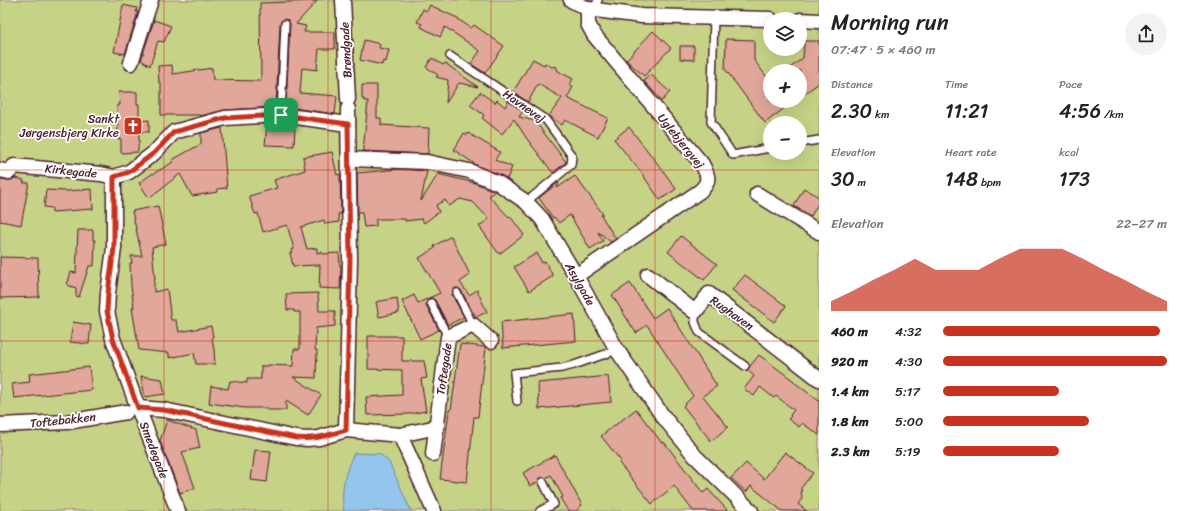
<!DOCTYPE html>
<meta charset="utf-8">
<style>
:root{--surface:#fff;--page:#f2f2f2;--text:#222;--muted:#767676;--accent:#c8321e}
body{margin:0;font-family:Sriracha,sans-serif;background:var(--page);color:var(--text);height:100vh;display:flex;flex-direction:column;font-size:15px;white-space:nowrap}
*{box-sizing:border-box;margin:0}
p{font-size:13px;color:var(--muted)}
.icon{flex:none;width:22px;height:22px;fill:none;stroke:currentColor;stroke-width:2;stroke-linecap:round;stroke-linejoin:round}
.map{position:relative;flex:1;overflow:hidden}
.panel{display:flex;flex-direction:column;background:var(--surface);width:360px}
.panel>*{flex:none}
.fabs{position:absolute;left:763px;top:12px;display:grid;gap:8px}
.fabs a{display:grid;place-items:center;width:44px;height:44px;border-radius:50%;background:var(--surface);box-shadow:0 4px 16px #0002;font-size:20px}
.pin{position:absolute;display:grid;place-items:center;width:34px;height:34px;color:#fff;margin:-17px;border-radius:8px;box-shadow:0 2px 6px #0006}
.round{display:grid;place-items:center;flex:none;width:42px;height:42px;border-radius:21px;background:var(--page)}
.head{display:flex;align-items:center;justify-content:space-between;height:68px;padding:0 12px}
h1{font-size:22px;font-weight:600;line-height:30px}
.figures{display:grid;grid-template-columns:repeat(3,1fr);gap:6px;height:68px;padding:4px 12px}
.figures div{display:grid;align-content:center}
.figures b{font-size:20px;font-weight:600}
.figures small{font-size:11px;font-weight:400}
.figures p{font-size:11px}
.chart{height:112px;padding:8px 12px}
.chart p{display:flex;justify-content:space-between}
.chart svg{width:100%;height:72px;margin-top:4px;fill:var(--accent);opacity:.7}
ul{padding:0 12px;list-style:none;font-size:13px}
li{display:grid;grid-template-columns:64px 48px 1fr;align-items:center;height:30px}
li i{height:10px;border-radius:5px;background:var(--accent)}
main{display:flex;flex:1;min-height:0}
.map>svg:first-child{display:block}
.green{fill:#c6d386;stroke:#887958;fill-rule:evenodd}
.water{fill:#93c5ef;stroke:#7683a1}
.building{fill:#e0a79a;stroke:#4a1f2b}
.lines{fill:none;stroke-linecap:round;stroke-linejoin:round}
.lane-casing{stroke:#4a1f2b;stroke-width:10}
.street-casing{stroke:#4a1f2b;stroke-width:17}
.lane{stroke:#fff;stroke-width:7}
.street{stroke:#fff;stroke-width:14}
.route-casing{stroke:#fff;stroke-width:8}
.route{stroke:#c8321e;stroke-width:5}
.grid{fill:none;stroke:#c8321e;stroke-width:1;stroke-opacity:0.55}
.labels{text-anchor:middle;stroke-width:3.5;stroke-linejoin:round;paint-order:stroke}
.street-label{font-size:12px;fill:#4a1f2b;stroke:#fff}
.poi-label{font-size:12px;fill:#4a1f2b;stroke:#fff;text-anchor:end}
</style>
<main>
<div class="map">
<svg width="819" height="511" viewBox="0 0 819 511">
<rect width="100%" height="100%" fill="#f9edeb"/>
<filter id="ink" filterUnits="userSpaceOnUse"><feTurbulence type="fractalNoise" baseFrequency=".025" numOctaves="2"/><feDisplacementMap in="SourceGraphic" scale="8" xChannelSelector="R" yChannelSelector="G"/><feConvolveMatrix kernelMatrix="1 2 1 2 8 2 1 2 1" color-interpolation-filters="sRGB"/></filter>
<g filter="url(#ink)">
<path class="green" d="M0 0H819V511H0ZM770 19H800V49H770ZM770 71H800V101H770ZM770 123H800V153H770Z"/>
<path class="water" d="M354 453 380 454 389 462 411 511H344C340 491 345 471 354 453Z"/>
<g class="building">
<path d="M317 1 296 24 306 26 304 32H335V49H319L317 70 302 68 300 93 337 96 335 114 286 107 290 24 288 20 285 19 281 21 280 24 276 107 225 110 200 116V115H161V83H159L158 66 172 65 173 74 212 68 213 80 261 81 260 3Z"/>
<path d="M123 5 137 8 136 12H138L125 54 114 52Z"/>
<path d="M430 5 455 17 471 28 474 25 504 46 485 73 471 64 480 51 445 27 440 37 421 27 422 24 417 22 423 9 427 11Z"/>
<path d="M154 20 171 26 164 42 158 41 150 66 141 60Z"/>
<path d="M653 31 671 48 644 76 626 60Z"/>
<path d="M726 39 754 40V60L770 81V101H794L765 123 725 69Z"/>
<path d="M364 40 380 44 379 48 389 50 386 62 383 61 382 65 360 60Z"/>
<path d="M804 41H819V83L800 97V71H786L803 58Z"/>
<path d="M680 46H694V60L680 59Z"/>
<path d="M432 58 443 65 445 63 478 87 459 83 446 103 448 80 436 77 438 75 426 67Z"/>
<path d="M533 59 544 65 545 63 552 67 556 66 558 71 573 79 569 85 573 87 567 98 608 118 598 137 565 120 562 125 550 117 549 116 562 98 538 84 528 102 513 92Z"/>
<path d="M650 74 670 92 662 101 644 81Z"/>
<path d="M362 85H377V118H381V125L429 128 428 154 363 151 368 101H364V99H362Z"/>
<path d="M119 92H137V104H139V121L149 120V132H139V144H138V152L121 153V139H118L117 105H120Z"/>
<path d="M480 92 495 103 497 100 505 107 508 101 523 111 519 117 535 121 566 162 553 173 527 139 514 119 502 134 482 118 484 115 470 105Z"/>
<path d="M267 124H281L295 126 294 146 265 145Z"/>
<path d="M629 127 664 172 676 189 660 200 640 171 614 139Z"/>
<path d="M222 128 227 188 217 189 218 192 192 196 180 174 149 198 139 183 153 173V174L173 162 172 160 201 144V133Z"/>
<path d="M464 133 467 135 468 133 500 152 495 160 512 167 507 179 501 175 478 166 454 150Z"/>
<path d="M332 152 337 175 340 174 341 214H338L339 222 325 224 324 220 301 227 307 249 317 248V253L322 252V254L339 253 340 266H341L340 289 319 288 320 265 293 266 290 253 292 252 291 250 294 249 287 225 263 232 258 213 255 214 249 196 277 188 274 180 305 170 303 157Z"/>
<path d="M399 169 427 171 421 201 438 174 475 183 494 191H495L489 196 509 217 510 216 524 235 499 254 479 226 489 219 473 202 460 199 449 206 445 200 436 205 439 212 424 223 422 219 405 221V219H376V226L364 227 362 212H358L357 173Z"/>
<path d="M575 176 603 214 601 215 616 239 611 242 598 232 603 241 590 249 570 215 559 223 554 217 553 218 539 198 559 182 557 188Z"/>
<path d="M15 178 24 180 23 183H29L21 225 0 221V179L8 180H11Z"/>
<path d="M804 188 819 197V202L811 216 794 206Z"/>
<path d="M92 189 93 209 52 212V208L44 207 46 190 67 191Z"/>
<path d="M158 206 166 244 152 247 155 280 154 281V292L167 289 171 320H176L177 326H178L179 332 211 326 213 337H212L214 350 215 364H196L194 353 169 358V353L139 350 132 308 134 307 131 286 130 263H132L131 256H142L132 211Z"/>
<path d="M78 230H93V240H95L94 266H89L79 297 76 296V288L67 285 71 272 76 273Z"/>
<path d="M451 236 470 275 460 282 469 295 477 290 487 312 476 317 474 313H473L461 290 458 288H455L453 291 452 295 464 317 448 325 435 300 432 298H429L427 301 426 305 439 330 420 339 402 301 414 295 418 303 440 293 419 258 435 248 434 246Z"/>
<path d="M681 236 717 264 704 280 668 252Z"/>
<path d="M537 253 542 263 545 261 553 276 529 291 514 267Z"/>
<path d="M0 257 38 258 39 297 0 298Z"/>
<path d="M745 275 786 306 774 322 732 290Z"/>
<path d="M630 283 653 318 667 308 717 386 703 396 728 427 711 441 683 406 693 396 647 325 636 333 612 295Z"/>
<path d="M318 293 319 311H335V326L316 328 315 350H317L316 378 293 377 321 395 308 415 286 401V410H267L268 408H245L209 403 211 386 228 389 230 381 247 383V379H261V366H268V365L293 366 294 349H300V312H294V310H287L286 294Z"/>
<path d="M397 298 399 313 379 317 376 302Z"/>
<path d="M574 314 576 341 503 348 501 322Z"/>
<path d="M73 322 91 325 89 344 70 342Z"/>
<path d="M368 336H402V361H424L427 378 421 379 426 411 409 414 367 415 366 397 402 395V370L368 369Z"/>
<path d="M460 344 485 347 486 348 478 417H474L467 482 440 479 449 410H451Z"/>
<path d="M759 355 794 381V382L819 401V435L802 423 799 427 788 419 791 416 790 415 794 410 776 396 774 398 760 387 754 396 744 389 754 376 747 370Z"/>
<path d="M89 367 92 390 14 398 12 384 30 382 29 374Z"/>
<path d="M141 376 162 379 165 394 145 397Z"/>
<path d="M608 376 611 402 539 409 538 383Z"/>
<path d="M636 409 662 443 664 442 703 493 708 489 728 511H693L674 486 652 504 619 463 621 461 601 436Z"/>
<path d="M167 420 196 430 200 448 182 452 195 488 180 493 160 441Z"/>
<path d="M255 450 271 451 267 482 251 480Z"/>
<path d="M785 452 813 473 801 488 802 499 798 504 807 511H782L751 486 746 492 731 478 746 463 764 479Z"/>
<path d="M555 455 582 505 576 511H568L560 498 563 497 551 475 546 478H540L538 482 530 486 523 473Z"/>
</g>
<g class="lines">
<defs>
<g id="lane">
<path d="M594 9 598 0"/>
<path d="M714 18 711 122 733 155 770 148"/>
<path d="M450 56 546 120 572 156 571 165 526 202"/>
<path d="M281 115 285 24"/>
<path d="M800 143 819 140"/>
<path d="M457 293 473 325"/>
<path d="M431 303 448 337"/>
<path d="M695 312V322L699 332 745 366"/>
<path d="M517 401 514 373 562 368 574 365 617 350"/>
<path d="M540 511 554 504 543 482"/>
</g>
<g id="street">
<path d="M343 0 348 99"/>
<path d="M571 0 588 9 642 16 770 19"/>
<path d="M800 20 819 21"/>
<path d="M131 63 151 0"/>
<path d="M349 159 427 162 469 171 498 183 526 202 542 219 576 276 617 350 662 415 695 456 751 511"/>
<path d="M0 170 9 172 14 166 101 174 114 177 129 172 154 153 174 132 225 118 281 115 348 124"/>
<path d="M114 177V248L108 293 107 311 113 339 138 408 178 511"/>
<path d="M757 194 819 232"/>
<path d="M648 275 695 312 709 294 819 379"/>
<path d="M576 276 700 191C711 182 708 175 702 164L594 35 588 24V9"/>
<path d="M138 408 164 410 296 438 307 439 319 438 346 430 400 435 434 511"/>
<path d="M0 425 67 422 126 412"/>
<path d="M346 430 350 260 348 109"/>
<path d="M400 435 437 427"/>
<path d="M433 454 448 337 473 325 491 341"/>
</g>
</defs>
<use href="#lane" class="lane-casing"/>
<use href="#street" class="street-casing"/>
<use href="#lane" class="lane"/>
<use href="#street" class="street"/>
</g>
</g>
<g class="lines" filter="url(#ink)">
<defs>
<path id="route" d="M281 115 348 124 350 260 346 430C328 435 315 440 296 438L164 410 138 408 113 339 107 311 108 293 114 248V177L129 172 154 153 174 132 225 118Z"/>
</defs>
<use href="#route" class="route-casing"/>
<use href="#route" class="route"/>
</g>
<path class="grid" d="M164 0V511M328 0V511M491 0V511M655 0V511M0 170H819M0 341H819"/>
<defs>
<symbol id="church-square" viewBox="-11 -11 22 22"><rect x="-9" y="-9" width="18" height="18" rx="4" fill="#c8321e" stroke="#fff"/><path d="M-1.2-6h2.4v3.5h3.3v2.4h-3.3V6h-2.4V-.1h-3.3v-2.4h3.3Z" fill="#fff"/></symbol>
</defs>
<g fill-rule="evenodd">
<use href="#church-square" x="122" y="115" width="22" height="22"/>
</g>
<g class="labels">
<g class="street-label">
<text transform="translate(346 50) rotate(-93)" y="4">Brøndgade</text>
<text transform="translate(524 106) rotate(35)" y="4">Havnevej</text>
<text transform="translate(681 141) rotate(51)" y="4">Uglebjergvej</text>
<text transform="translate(71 171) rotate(6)" y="4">Kirkegade</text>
<text transform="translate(580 284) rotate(60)" y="4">Asylgade</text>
<text transform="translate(732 313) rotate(35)" y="4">Rughaven</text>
<text transform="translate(444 369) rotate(-82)" y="4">Toftegade</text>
<text transform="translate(63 420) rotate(-6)" y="4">Toftebakken</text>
<text transform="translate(154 450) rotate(69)" y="4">Smedegade</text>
</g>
<g class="poi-label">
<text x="119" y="123">Sankt<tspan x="119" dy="14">Jørgensbjerg Kirke</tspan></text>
</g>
</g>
</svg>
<div class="fabs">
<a><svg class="icon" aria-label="layers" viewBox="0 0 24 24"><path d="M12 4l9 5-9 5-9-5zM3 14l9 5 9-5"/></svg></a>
<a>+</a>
<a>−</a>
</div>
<div class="pin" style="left:281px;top:115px;background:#1e9e55"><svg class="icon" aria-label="arrive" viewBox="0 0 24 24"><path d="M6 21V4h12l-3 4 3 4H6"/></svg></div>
</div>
<section class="panel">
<div class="head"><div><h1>Morning run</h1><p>07:47 · 5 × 460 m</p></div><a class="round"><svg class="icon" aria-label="share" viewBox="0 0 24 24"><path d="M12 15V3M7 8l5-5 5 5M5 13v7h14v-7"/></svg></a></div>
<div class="figures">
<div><p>Distance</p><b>2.30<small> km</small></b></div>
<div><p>Time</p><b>11:21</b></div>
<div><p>Pace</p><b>4:56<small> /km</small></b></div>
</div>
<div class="figures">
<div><p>Elevation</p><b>30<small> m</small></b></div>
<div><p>Heart rate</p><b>148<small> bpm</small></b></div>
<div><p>kcal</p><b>173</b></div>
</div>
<div class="chart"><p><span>Elevation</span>22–27 m</p>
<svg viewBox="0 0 160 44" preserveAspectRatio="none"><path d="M0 44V38L10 32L20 25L30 19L40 12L50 19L60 19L70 19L80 12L90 6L100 6L110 6L120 12L130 19L140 25L150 32L160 38V44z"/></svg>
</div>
<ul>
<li><b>460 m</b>4:32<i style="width:97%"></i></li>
<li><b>920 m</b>4:30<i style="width:100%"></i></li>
<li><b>1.4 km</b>5:17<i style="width:52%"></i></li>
<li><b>1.8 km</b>5:00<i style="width:65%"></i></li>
<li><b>2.3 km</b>5:19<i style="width:52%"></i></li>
</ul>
</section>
</main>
